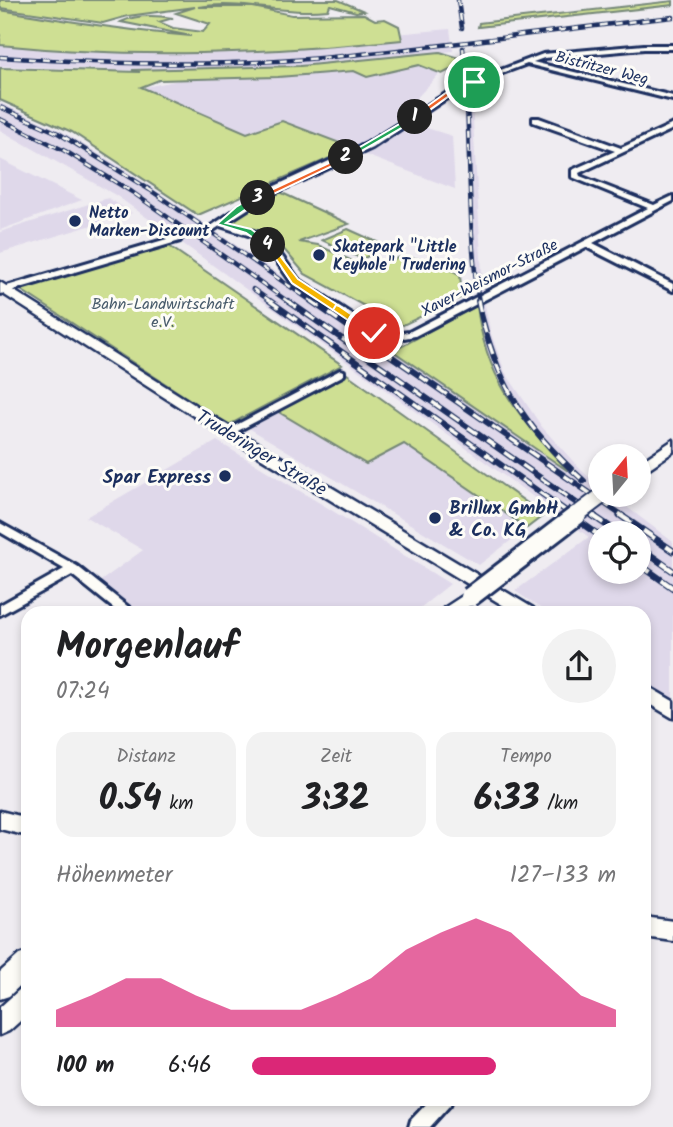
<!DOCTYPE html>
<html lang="de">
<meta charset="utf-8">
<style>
:root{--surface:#fff;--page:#f2f2f2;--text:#202124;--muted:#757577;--accent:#db2777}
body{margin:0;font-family:Kalam,sans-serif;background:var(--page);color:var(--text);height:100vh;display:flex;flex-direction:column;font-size:26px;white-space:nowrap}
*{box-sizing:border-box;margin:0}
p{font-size:23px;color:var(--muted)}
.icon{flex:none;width:38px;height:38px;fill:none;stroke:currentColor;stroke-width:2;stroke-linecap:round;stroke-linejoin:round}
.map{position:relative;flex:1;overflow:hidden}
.drawer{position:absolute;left:21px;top:606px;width:630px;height:500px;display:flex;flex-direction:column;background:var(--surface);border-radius:21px;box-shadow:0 4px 10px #0003}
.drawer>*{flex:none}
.needle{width:46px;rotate:18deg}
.buttons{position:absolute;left:588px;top:444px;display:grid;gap:14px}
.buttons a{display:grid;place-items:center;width:63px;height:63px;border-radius:50%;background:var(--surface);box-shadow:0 4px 10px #0003;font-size:35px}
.pin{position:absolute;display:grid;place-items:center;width:60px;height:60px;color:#fff;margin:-30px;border:4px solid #fff;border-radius:50%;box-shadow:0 2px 7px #0007}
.km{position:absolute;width:35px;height:35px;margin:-18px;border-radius:50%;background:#222;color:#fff;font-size:19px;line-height:35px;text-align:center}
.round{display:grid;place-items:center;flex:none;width:74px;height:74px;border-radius:37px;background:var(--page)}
.overview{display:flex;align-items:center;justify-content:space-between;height:119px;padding:0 35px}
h1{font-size:38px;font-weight:600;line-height:52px}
.stats{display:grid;grid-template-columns:repeat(3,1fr);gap:10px;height:119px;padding:7px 35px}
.stats div{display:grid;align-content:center;border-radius:18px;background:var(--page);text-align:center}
.stats b{font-size:35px;font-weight:600}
.stats small{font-size:19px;font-weight:400}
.stats p{font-size:19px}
.chart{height:196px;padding:14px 35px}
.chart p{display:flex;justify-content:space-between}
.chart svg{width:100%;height:126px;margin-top:7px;fill:var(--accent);opacity:.7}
ul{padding:0 35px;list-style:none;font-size:23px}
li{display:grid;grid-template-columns:112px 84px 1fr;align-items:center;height:52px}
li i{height:18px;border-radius:9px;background:var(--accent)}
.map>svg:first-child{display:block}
.built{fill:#dfd8ea;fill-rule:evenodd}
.green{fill:#cedf93;stroke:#748778;stroke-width:2}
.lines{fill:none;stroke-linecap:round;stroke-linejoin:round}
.street-tunnel{stroke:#c5c6d4;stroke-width:8;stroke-dasharray:8 4.5;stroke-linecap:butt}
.street-casing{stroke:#1b2f5e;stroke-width:6}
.secondary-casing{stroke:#1b2f5e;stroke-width:5}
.street{fill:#fdfcf7;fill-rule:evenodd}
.secondary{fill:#fdfcf7;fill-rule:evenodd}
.rail-far2-casing{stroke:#1b2f5e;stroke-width:4.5}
.rail-far1-casing{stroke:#1b2f5e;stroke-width:6}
.rail-casing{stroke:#1b2f5e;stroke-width:7}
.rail-far2{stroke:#fdfcf7;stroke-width:2.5;stroke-dasharray:7;stroke-linecap:butt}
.rail-far1{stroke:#fdfcf7;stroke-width:3.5;stroke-dasharray:11;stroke-linecap:butt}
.rail{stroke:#fdfcf7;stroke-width:4.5;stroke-dasharray:14;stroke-linecap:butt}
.secondary-bridge-far1-casing{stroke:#1b2f5e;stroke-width:19;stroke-linecap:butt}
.secondary-bridge-casing{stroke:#1b2f5e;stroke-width:24;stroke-linecap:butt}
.secondary-bridge-far1{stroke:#fdfcf7;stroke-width:15}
.secondary-bridge{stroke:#fdfcf7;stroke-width:18}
.split-1{fill:#f0652b;stroke:#fff;stroke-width:2}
.split-2{fill:#22a559;stroke:#fff;stroke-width:2}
.split-3{fill:#f0652b;stroke:#fff;stroke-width:2}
.split-4{fill:#22a559;stroke:#fff;stroke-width:2}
.split-5{fill:#f5b400;stroke:#fff;stroke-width:2}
.split-6{fill:#f5b400;stroke:#fff;stroke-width:2}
.poi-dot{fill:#1b2f5e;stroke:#fdfcf7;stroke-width:2.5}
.labels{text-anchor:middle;stroke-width:6;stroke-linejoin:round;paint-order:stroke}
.far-street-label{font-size:16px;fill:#1b2f5e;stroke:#fdfcf7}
.far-poi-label{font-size:16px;font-weight:bold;fill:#1b2f5e;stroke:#fdfcf7;text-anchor:start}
.far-park-label{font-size:16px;fill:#485b6b;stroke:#fdfcf7}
.street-label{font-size:19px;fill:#1b2f5e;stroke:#fdfcf7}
.poi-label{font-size:19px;font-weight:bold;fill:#1b2f5e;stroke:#fdfcf7;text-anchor:end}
</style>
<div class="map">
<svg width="673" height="1127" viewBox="0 0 673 1127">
<rect width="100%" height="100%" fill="#efecf1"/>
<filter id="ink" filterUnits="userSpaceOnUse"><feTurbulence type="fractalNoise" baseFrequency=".0143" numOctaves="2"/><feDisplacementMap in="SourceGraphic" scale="14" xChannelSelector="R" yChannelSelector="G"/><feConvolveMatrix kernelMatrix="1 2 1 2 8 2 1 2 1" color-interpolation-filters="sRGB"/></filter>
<g filter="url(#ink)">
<g class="built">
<path d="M0 0H62L70 22 180 37 341 39 450 29 453 51 344 63 236 69 118 70 0 66Z"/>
<path d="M420 65 441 72 382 135 353 148 282 121 247 133 140 88 185 79Z"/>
<path d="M471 86 483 291 475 296 463 89Z"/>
<path d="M0 103 61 131 125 170 565 468 506 398 489 358 478 319 477 305 484 301 491 334 505 372 542 427 581 470 600 487V495H611L673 542V702L644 682V612H546L515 591 589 537 117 196 0 130ZM600 534H639V572H600Z"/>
<path d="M414 124 452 136 455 189 360 153Z"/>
<path d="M0 159 82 200 0 230Z"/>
<path d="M108 198 132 213 0 253V232Z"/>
<path d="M277 411 366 463 404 444 527 528 479 565 247 427Z"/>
<path d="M217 441 328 508 450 584 415 612H137L98 583 143 550 86 517Z"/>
</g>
<g class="green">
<path d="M0 0H338L364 11 356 12 330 5 328 10C284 15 241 0 198 7H253L292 15 364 14 375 20 385 19 399 26 402 40C266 54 136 59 0 45V10C63 20 127 31 191 36L121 22C137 14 155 15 173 18L159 22 173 28 203 32 210 24 176 13 195 7 128 16 103 23 0 8Z"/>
<path d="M673 1V5L478 27 479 23Z"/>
<path d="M440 52 460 58 462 64 442 74 419 65 367 77 354 71 278 77 159 80 141 87 247 133 282 121 353 148 198 215 72 132 0 100V68L140 72 132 70 300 66Z"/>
<path d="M280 192 349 224 299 242 318 245 363 266 402 257 435 261 460 275 462 297 401 326 305 274 282 247 230 222 265 198Z"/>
<path d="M348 229 388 247 362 259 322 240Z"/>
<path d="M169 246 342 365 229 425 21 290 28 285Z"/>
<path d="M477 305C485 380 520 417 568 471L393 351Z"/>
<path d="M347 374 544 515 527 528 404 444 366 464 277 411Z"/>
</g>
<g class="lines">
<path class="street-tunnel" d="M177 239 212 228"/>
<defs>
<g id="street">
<path d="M644 45H673V49H644L544 58 533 62 673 96V100L527 64 462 88 372 148 268 196 226 223 260 233 274 245 298 279 377 331 393 334 409 332 648 208 572 177V170L615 151 533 122V118H539L621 148 673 124V129L579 173 580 176 654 205 673 196V201L593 243 673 284V291L586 247 415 336 393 340 371 335 292 283 268 249 254 237 220 226 212 231 208 228 262 192 366 144 458 86 543 54Z"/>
<path d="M177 236 181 239 180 241 0 294V288Z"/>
<path d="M340 370 344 371V375L232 434 228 435 223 432Z"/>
<path d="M0 523 77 566 131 609 132 612H118L72 575 0 615V605L64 569 0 532Z"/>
<path d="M431 1099H452L450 1105 430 1127H409L411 1120Z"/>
</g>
<g id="secondary">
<path d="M0 282 219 420 533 608 536 612H514L209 426 0 292Z"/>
<path d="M673 440V452L639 475V463Z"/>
<path d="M470 591 479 597 462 612H441L444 608Z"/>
<path d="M644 684 673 701V718L644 701Z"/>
<path d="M0 811 28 818V836L0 829Z"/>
<path d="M644 917 673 921V941L644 937Z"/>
<path d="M28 952V978L9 996 0 999V972L19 955Z"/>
<path d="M28 987V1014L9 1031 0 1035V1007L19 990Z"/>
</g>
</defs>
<use href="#street" class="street-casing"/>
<use href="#secondary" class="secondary-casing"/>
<use href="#street" class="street"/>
<use href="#secondary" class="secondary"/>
<defs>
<g id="rail-far2">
<path d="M458 0 462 28"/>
<path d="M463 48C472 133 466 219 479 303"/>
<path d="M0 57C103 64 206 67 308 59 430 49 551 30 673 17"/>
<path d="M0 107 58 133 150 190 314 303"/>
<path d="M0 119 65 151 132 192 290 303"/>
<path d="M253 289 273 303"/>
</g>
<g id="rail-far1">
<path d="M270 301 573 516"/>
<path d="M288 301 595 516"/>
<path d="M311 301 623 516"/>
<path d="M478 301C496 383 522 425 584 481"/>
</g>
<g id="rail">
<path d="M570 515 600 536"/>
<path d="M592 515 620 534"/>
<path d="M620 515 673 551"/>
<path d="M639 547 673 571"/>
<path d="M639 564 673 588"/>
</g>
</defs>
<use href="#rail-far2" class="rail-far2-casing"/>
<use href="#rail-far1" class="rail-far1-casing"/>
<use href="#rail" class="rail-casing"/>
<use href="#rail-far2" class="rail-far2"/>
<use href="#rail-far1" class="rail-far1"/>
<use href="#rail" class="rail"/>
<defs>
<path id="secondary-bridge-far1" d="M575 516 603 495"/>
<path id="secondary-bridge" d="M470 597 577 515"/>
</defs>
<use href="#secondary-bridge-far1" class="secondary-bridge-far1-casing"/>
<use href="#secondary-bridge" class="secondary-bridge-casing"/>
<use href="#secondary-bridge-far1" class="secondary-bridge-far1"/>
<use href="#secondary-bridge" class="secondary-bridge"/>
</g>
</g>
<path class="split-1" d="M474 80 476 84 452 94 417 119 412 117 447 92Z"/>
<path class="split-2" d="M415 115 417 119 349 158 343 157Z"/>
<path class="split-3" d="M346 155 349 158 261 200 254 198Z"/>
<path class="split-4" d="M255 196 262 198 226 223 251 229 271 244V247H266L246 233 217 224 236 207Z"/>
<path class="split-5" d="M266 244H271L298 279 339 306V310H333L292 283Z"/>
<path class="split-6" d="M336 305 339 306 378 333 370 335 333 310Z"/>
<g class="poi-dot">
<circle cx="75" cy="221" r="7"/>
<circle cx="319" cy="255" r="7"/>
<circle cx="225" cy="476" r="7"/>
<circle cx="435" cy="518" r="7"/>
</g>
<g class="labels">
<g class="far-street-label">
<text transform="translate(602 67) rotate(14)" y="6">Bistritzer Weg</text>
<text transform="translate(489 277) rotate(-27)" y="6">Xaver-Weismor-Straße</text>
</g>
<g class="far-poi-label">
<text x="89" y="218">Netto<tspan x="89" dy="18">Marken-Discount</tspan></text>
<text x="333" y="252">Skatepark "Little<tspan x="333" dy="18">Keyhole" Trudering</tspan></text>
</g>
<g class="far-park-label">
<text x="163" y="309">Bahn-Landwirtschaft<tspan x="163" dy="18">e.V.</tspan></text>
</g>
<g class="street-label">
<text transform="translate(262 452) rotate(31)" y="7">Truderinger Straße</text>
</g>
<g class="poi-label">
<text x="211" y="483">Spar Express</text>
<text x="449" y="514" text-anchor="start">Brillux GmbH<tspan x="449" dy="22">&amp; Co. KG</tspan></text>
</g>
</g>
</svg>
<div class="buttons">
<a><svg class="needle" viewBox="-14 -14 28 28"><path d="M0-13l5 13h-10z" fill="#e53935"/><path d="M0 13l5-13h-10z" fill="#757577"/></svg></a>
<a><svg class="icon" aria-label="locate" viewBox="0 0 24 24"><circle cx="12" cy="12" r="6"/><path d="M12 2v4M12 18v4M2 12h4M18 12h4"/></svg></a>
</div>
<div class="pin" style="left:474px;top:82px;background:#1e9e55"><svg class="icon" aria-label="arrive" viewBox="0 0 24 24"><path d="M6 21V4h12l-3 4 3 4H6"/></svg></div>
<div class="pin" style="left:374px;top:333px;background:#d93025"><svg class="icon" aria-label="check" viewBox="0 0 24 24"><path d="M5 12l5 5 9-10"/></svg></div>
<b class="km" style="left:415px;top:117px">1</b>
<b class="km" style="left:346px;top:157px">2</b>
<b class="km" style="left:258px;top:198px">3</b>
<b class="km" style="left:268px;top:245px">4</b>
<section class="drawer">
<div class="overview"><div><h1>Morgenlauf</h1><p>07:24</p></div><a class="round"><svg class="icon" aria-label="share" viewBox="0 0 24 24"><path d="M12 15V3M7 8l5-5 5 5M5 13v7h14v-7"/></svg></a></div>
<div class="stats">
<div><p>Distanz</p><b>0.54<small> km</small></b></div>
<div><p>Zeit</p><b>3:32</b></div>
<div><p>Tempo</p><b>6:33<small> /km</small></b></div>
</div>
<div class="chart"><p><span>Höhenmeter</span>127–133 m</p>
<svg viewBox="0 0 160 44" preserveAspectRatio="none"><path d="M0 44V38L10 33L20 27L30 27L40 33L50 38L60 38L70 38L80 33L90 27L100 17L110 11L120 6L130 11L140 22L150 33L160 38V44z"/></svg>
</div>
<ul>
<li><b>100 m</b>6:46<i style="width:67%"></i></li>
</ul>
</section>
</div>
